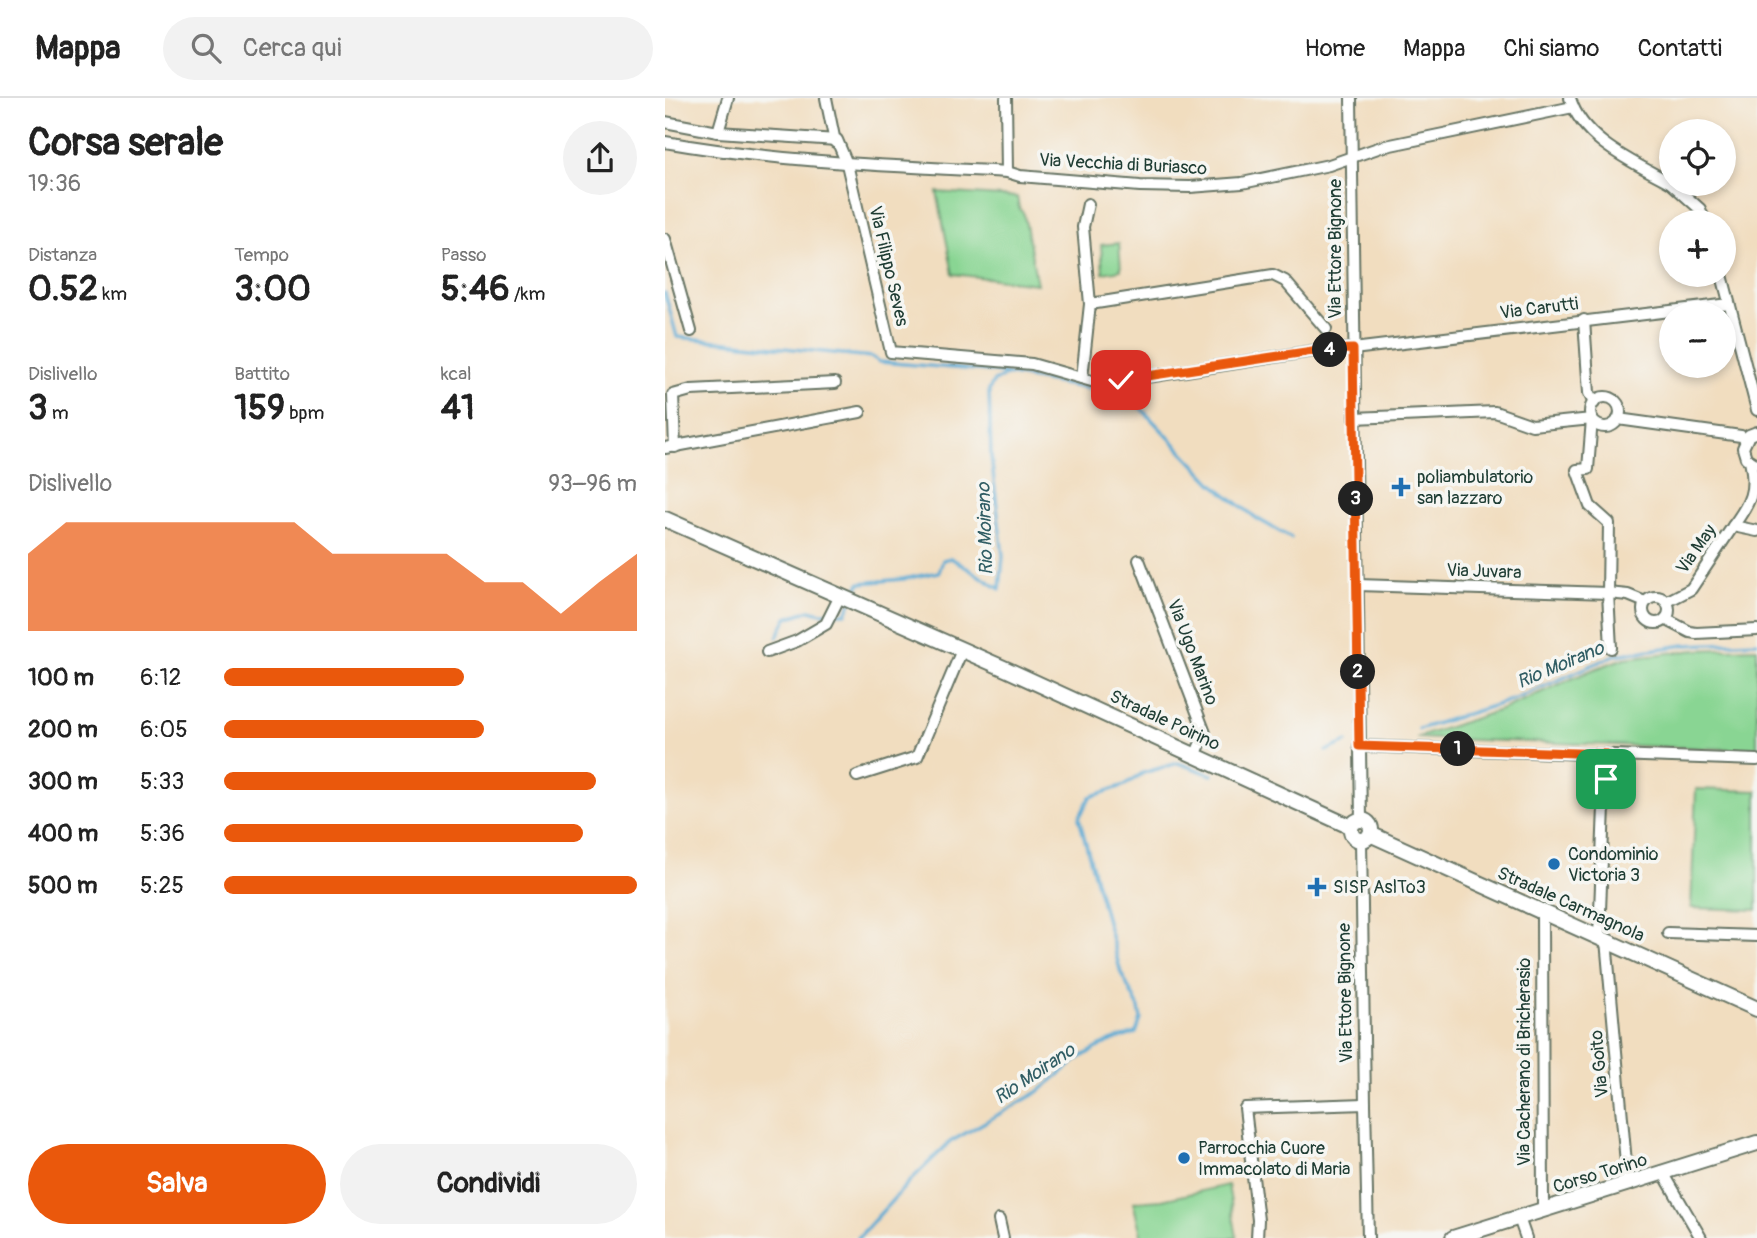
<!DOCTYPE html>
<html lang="it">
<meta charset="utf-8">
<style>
:root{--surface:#fff;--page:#f2f2f2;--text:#222;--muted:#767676;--line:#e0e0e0;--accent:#ea580c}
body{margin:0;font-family:Pangolin,sans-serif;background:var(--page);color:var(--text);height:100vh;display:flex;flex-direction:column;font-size:26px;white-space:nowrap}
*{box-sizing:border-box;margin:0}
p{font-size:23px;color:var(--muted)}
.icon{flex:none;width:38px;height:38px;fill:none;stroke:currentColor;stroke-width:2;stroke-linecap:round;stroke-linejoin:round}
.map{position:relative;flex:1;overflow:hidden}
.side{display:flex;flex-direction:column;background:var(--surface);width:665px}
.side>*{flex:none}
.tools{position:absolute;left:994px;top:21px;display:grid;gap:14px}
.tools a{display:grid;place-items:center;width:77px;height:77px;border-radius:50%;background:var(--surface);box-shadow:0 4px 10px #0003;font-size:35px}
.pin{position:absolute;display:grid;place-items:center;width:60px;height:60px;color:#fff;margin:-30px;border-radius:14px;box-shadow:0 4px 10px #0006}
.km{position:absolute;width:35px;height:35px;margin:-18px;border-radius:50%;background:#222;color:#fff;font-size:19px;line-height:35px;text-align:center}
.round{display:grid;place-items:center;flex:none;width:74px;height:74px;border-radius:37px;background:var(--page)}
.overview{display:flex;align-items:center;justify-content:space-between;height:119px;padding:0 28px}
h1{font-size:38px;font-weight:700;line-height:52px}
.metrics{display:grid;grid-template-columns:repeat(3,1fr);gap:10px;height:119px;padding:7px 28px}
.metrics div{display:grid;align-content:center}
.metrics b{font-size:35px;font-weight:700}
.metrics small{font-size:19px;font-weight:400}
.metrics p{font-size:19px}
.chart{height:196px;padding:14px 28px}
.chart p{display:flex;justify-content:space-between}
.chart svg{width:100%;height:126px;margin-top:7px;fill:var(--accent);opacity:.7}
.button{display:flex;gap:14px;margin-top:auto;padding:14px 28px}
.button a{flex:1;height:80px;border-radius:42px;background:var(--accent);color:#fff;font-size:28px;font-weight:700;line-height:80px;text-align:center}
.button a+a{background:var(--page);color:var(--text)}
ul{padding:0 28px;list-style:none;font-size:23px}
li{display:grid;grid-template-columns:112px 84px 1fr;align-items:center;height:52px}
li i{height:18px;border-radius:9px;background:var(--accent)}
header{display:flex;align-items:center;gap:42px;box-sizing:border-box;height:98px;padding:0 35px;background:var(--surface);border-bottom:2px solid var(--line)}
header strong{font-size:33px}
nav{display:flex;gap:38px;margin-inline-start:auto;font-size:24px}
.search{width:490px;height:63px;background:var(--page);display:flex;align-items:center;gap:18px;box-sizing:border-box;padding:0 24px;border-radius:38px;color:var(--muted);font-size:26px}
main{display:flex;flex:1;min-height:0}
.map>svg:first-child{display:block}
.green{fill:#89d593;stroke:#548964;stroke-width:2}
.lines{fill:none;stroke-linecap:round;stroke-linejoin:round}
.stream{stroke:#58a9d3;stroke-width:3.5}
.street-casing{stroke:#687565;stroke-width:14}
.secondary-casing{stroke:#687565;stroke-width:18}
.street{stroke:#fff;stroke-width:10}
.secondary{stroke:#fff;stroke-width:14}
.route-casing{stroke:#fff;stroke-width:14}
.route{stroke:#ea580c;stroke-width:9}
.poi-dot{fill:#1f6fb2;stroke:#f6f6f2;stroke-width:2.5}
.labels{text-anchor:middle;stroke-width:7;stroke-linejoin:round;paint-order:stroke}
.street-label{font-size:18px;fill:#1f3d34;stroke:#f6f6f2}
.poi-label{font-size:18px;fill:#1f3d34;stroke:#f6f6f2;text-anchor:start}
.water-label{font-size:19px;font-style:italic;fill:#305d64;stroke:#f6f6f2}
</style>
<header>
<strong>Mappa</strong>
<div class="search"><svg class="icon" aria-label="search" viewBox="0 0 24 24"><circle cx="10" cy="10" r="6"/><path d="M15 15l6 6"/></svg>Cerca qui</div>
<nav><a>Home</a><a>Mappa</a><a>Chi siamo</a><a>Contatti</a></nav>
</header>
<main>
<section class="side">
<div class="overview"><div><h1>Corsa serale</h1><p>19:36</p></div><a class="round"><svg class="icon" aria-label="share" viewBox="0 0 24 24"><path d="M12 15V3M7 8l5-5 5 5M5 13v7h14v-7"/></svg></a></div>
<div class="metrics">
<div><p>Distanza</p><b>0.52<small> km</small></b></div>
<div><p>Tempo</p><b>3:00</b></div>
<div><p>Passo</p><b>5:46<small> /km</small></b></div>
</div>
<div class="metrics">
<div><p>Dislivello</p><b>3<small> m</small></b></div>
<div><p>Battito</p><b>159<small> bpm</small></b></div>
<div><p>kcal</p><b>41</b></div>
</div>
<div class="chart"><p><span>Dislivello</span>93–96 m</p>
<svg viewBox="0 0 160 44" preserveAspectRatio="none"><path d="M0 44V17L10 6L20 6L30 6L40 6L50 6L60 6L70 6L80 17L90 17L100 17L110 17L120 27L130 27L140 38L150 27L160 17V44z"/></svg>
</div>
<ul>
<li><b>100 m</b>6:12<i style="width:58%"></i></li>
<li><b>200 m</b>6:05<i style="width:63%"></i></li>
<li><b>300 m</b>5:33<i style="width:90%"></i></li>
<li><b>400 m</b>5:36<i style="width:87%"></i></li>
<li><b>500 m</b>5:25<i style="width:100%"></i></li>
</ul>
<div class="button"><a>Salva</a><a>Condividi</a></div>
</section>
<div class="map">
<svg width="1092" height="1140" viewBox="0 0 1092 1140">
<rect width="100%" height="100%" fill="#f6f6f2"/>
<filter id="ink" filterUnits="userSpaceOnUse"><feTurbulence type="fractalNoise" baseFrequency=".0143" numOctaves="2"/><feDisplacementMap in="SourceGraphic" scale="14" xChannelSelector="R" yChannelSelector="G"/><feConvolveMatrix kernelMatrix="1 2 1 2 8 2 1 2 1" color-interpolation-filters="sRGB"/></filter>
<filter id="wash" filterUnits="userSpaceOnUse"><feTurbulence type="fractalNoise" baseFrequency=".00686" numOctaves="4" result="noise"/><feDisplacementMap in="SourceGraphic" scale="28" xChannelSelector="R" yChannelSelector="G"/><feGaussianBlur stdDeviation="1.57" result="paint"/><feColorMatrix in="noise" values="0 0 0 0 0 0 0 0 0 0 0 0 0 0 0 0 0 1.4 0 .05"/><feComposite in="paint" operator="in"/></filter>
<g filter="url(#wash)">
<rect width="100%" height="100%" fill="#f1ddbf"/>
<g class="green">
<path d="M272 94 352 99 354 110 359 116 372 186 288 176Z"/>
<path d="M454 145 456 172 438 175 436 147Z"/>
<path d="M1092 550V652L751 640 838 611 927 572 960 560 1031 552Z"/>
<path d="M1031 691 1092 693V812L1026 810Z"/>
<path d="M563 1087 572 1140H477L468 1104 497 1102Z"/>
</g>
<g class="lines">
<g class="stream">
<path d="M0 195 12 239 207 259 215 264 324 273 447 295 470 304 548 386 591 420 626 440"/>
<path d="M189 498 195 485 238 481 274 474 278 462 286 460 335 491 338 458 326 358 324 292 329 283 342 277"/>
<path d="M112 539 122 520 145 512 156 515H181L186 505"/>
<path d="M754 631 850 601 950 557 1020 547 1092 544"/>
<path d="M661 653 682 644"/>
<path d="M193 1140 245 1083 285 1044 373 994 416 959 443 944 471 935 476 921 474 910 456 875 414 720 425 699 460 687 478 675 513 665 547 677"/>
</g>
</g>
</g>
<g filter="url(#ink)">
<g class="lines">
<defs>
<g id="street">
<path d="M161 0 170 44"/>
<path d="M341 0 342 74"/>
<path d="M686 0 696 722"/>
<path d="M905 0C917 43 970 65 1006 85"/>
<path d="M0 24 53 34 172 42 182 66 226 254 367 266 430 284 489 278 654 252 688 251 1064 206"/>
<path d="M53 34 63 0"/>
<path d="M0 44C113 64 227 68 342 74L355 78 475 88 525 89 577 85 664 67 716 49 908 9"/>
<path d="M1007 86 1035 111 1040 124"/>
<path d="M0 141 26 233"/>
<path d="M1057 177 1092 312"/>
<path d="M425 206 608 177 620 183 661 231"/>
<path d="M919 222 924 295 929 305"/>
<path d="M417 280 425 206 418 129 423 106"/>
<circle cx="940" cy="314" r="15"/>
<path d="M689 320 830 314 867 327 927 321 923 371 912 372 925 408 944 425 943 495 946 550"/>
<path d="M953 321 1076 338 1080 341"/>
<path d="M10 349 8 297 26 292 170 285"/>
<path d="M0 350 195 314"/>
<path d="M1089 365 1081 360 1078 350 1084 337 1092 334"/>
<path d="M1068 428C1085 405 1092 392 1085 363"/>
<path d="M474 462 540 635 530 658"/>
<path d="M693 487 943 495 963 497 980 504"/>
<circle cx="991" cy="512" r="13"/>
<path d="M1001 504 1026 491 1068 428 1092 433"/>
<path d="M1000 521 1025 534 1031 535 1092 532"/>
<path d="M102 554 132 543 161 526 175 498"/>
<path d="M694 648 1092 662"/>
<path d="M192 678 252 659 297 552"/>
<path d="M696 742 700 1006"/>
<path d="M877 814 878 1113"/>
<path d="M1003 835 1092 838"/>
<path d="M934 839 941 656"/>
<path d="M941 842 963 1087"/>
<path d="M999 1076 1036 1140"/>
<path d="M854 1120 861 1140"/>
<path d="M334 1122 338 1140"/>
<path d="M592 1140 593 1122 580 1010 700 1006 703 1140"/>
</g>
<g id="secondary">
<path d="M0 421 343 572 686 729"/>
<circle cx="696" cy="732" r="10"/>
<path d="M705 736 1092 911"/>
<path d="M788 1140 1092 1045"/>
</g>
</defs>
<use href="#street" class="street-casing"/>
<use href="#secondary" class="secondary-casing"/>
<use href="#street" class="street"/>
<use href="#secondary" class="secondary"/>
</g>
</g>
<g class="lines" filter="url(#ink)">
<defs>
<path id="route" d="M456 282 654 252 688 251 694 648 942 656 941 681"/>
</defs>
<use href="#route" class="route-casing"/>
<use href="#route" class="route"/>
</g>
<g class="poi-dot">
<path d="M732.5 378.5h7v7h7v7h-7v7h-7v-7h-7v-7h7z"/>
<circle cx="889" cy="766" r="7"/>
<path d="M648.5 778.5h7v7h7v7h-7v7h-7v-7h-7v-7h7z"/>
<circle cx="519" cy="1060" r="7"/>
</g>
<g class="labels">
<g class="street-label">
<text transform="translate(458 66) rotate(3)" y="6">Via Vecchia di Buriasco</text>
<text transform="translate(670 151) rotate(-90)" y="6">Via Ettore Bignone</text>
<text transform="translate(224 168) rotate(77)" y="6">Via Filippo Seves</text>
<text transform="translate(874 210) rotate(-7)" y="6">Via Carutti</text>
<text transform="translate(1031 451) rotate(-55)" y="6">Via May</text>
<text transform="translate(819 473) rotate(2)" y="6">Via Juvara</text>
<text transform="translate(528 554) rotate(69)" y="6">Via Ugo Marino</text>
<text transform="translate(500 622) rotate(25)" y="6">Stradale Poirino</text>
<text transform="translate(906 806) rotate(24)" y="6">Stradale Carmagnola</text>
<text transform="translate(680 895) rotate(-91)" y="6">Via Ettore Bignone</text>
<text transform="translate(859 964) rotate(-90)" y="6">Via Cacherano di Bricherasio</text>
<text transform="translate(934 966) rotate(-95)" y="6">Via Goito</text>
<text transform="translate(935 1075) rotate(-17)" y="6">Corso Torino</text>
</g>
<g class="poi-label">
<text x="752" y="385">poliambulatorio<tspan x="752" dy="21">san lazzaro</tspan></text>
<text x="903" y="762">Condominio<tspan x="903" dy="21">Victoria 3</tspan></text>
<text x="668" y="795">SISP AslTo3</text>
<text x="533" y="1056">Parrocchia Cuore<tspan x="533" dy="21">Immacolato di Maria</tspan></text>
</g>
<g class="water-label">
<text transform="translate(319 431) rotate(-92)" y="7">Rio Moirano</text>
<text transform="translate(895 566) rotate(-23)" y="7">Rio Moirano</text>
<text transform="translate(369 975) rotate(-34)" y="7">Rio Moirano</text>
</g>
</g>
</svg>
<div class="tools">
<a><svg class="icon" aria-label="locate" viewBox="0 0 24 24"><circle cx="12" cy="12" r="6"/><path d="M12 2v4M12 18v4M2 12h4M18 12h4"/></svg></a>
<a>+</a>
<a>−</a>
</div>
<div class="pin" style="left:941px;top:681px;background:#1e9e55"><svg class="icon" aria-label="arrive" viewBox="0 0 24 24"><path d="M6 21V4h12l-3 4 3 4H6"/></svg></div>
<div class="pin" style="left:456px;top:282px;background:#d93025"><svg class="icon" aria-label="check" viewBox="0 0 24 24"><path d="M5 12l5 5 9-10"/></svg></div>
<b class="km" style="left:793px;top:651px">1</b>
<b class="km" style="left:693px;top:574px">2</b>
<b class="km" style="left:691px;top:401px">3</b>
<b class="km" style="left:665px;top:252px">4</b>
</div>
</main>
